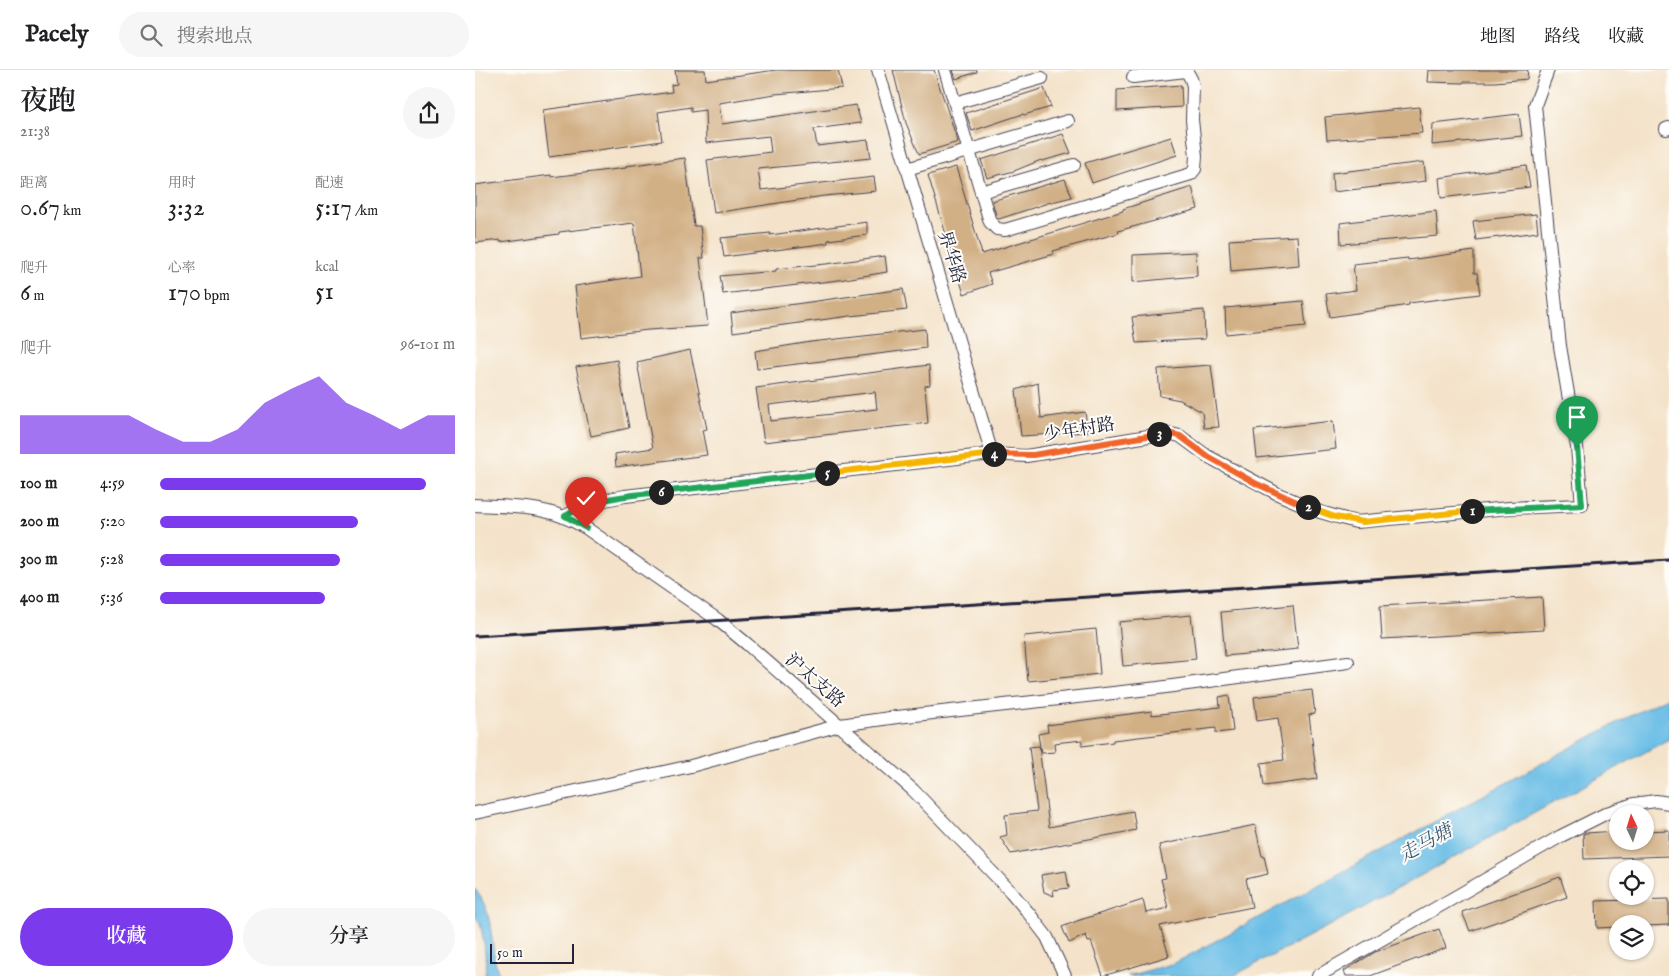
<!DOCTYPE html>
<html lang="zh">
<meta charset="utf-8">
<style>
:root{--surface:#fff;--page:#f6f6f6;--text:#202124;--muted:#757577;--line:#e0e0e0;--accent:#7c3aed}
body{margin:0;font-family:"IM FELL English","Noto Serif SC",serif;background:var(--page);color:var(--text);height:100vh;display:flex;flex-direction:column;font-size:19px;white-space:nowrap}
*{box-sizing:border-box;margin:0}
p{font-size:16px;color:var(--muted)}
.icon{flex:none;width:28px;height:28px;fill:none;stroke:currentColor;stroke-width:2;stroke-linecap:round;stroke-linejoin:round}
.map{position:relative;flex:1;overflow:hidden}
.drawer{display:flex;flex-direction:column;background:var(--surface);width:475px}
.drawer>*{flex:none}
.needle{width:32px;rotate:356deg}
.controls{position:absolute;left:1134px;top:735px;display:grid;gap:10px}
.controls a{display:grid;place-items:center;width:45px;height:45px;border-radius:50%;background:var(--surface);box-shadow:0 1px 4px #0004;font-size:25px}
.scale{position:absolute;left:15px;bottom:12px;width:84px;box-sizing:border-box;padding-left:5px;border:2px solid #22223b;border-top:0;font-size:14px;line-height:18px;white-space:nowrap;color:#22223b;-webkit-text-stroke:4px #fdfcf7;paint-order:stroke}
.pin{position:absolute;display:grid;place-items:center;width:42px;height:42px;color:#fff;margin:-51px -21px;border-radius:50% 50% 50% 0;rotate:-45deg;box-shadow:0 0 5px #0007}
.pin .icon{rotate:45deg}
.km{position:absolute;width:25px;height:25px;margin:-12px;border-radius:50%;background:#222;color:#fff;font-size:14px;line-height:25px;text-align:center}
.round{display:grid;place-items:center;flex:none;width:52px;height:52px;border-radius:26px;background:var(--page)}
.summary{display:flex;align-items:center;justify-content:space-between;height:85px;padding:0 20px}
h1{font-size:28px;font-weight:600;line-height:38px}
.stats{display:grid;grid-template-columns:repeat(3,1fr);gap:8px;height:85px;padding:5px 20px}
.stats div{display:grid;align-content:center}
.stats b{font-size:25px;font-weight:600}
.stats small{font-size:14px;font-weight:400}
.stats p{font-size:14px}
.chart{height:140px;padding:10px 20px}
.chart p{display:flex;justify-content:space-between}
.chart svg{width:100%;height:90px;margin-top:5px;fill:var(--accent);opacity:.7}
.cta{display:flex;gap:10px;margin-top:auto;padding:10px 20px}
.cta a{flex:1;height:58px;border-radius:30px;background:var(--accent);color:#fff;font-size:20px;font-weight:600;line-height:58px;text-align:center}
.cta a+a{background:var(--page);color:var(--text)}
ul{padding:0 20px;list-style:none;font-size:16px}
li{display:grid;grid-template-columns:80px 60px 1fr;align-items:center;height:38px}
li i{height:12px;border-radius:6px;background:var(--accent)}
header{display:flex;align-items:center;gap:30px;box-sizing:border-box;height:70px;padding:0 25px;background:var(--surface);border-bottom:1px solid var(--line)}
header strong{font-size:24px}
nav{display:flex;gap:28px;margin-inline-start:auto;font-size:18px}
.search{width:350px;height:45px;background:var(--page);display:flex;align-items:center;gap:12px;box-sizing:border-box;padding:0 18px;border-radius:28px;color:var(--muted);font-size:19px}
main{display:flex;flex:1;min-height:0}
.map>svg:first-child{display:block}
.water{fill:#69bde6;stroke:#467090}
.building{fill:#d2b086;fill-rule:evenodd}
.lines{fill:none;stroke-linecap:round;stroke-linejoin:round}
.minor-casing{stroke:#423f50;stroke-width:14}
.minor{stroke:#fff;stroke-width:12}
.rail{stroke:#22223b;stroke-width:3}
.split-1-casing{stroke:#fff;stroke-width:10}
.split-2-casing{stroke:#fff;stroke-width:10}
.split-3-casing{stroke:#fff;stroke-width:10}
.split-4-casing{stroke:#fff;stroke-width:10}
.split-5-casing{stroke:#fff;stroke-width:10}
.split-6-casing{stroke:#fff;stroke-width:10}
.split-7-casing{stroke:#fff;stroke-width:10}
.split-1{stroke:#22a559;stroke-width:6}
.split-2{stroke:#f5b400;stroke-width:6}
.split-3{stroke:#f0652b;stroke-width:6}
.split-4{stroke:#f0652b;stroke-width:6}
.split-5{stroke:#f5b400;stroke-width:6}
.split-6{stroke:#22a559;stroke-width:6}
.split-7{stroke:#22a559;stroke-width:6}
.labels{text-anchor:middle;stroke-width:4;stroke-linejoin:round;paint-order:stroke}
.street-label{font-size:18px;fill:#22223b;stroke:#fdfcf7}
.water-label{font-size:19px;font-style:italic;fill:#3b5877;stroke:#fdfcf7}
</style>
<header>
<strong>Pacely</strong>
<div class="search"><svg class="icon" aria-label="search" viewBox="0 0 24 24"><circle cx="10" cy="10" r="6"/><path d="M15 15l6 6"/></svg>搜索地点</div>
<nav><a>地图</a><a>路线</a><a>收藏</a></nav>
</header>
<main>
<section class="drawer">
<div class="summary"><div><h1>夜跑</h1><p>21:38</p></div><a class="round"><svg class="icon" aria-label="share" viewBox="0 0 24 24"><path d="M12 15V3M7 8l5-5 5 5M5 13v7h14v-7"/></svg></a></div>
<div class="stats">
<div><p>距离</p><b>0.67<small> km</small></b></div>
<div><p>用时</p><b>3:32</b></div>
<div><p>配速</p><b>5:17<small> /km</small></b></div>
</div>
<div class="stats">
<div><p>爬升</p><b>6<small> m</small></b></div>
<div><p>心率</p><b>170<small> bpm</small></b></div>
<div><p>kcal</p><b>51</b></div>
</div>
<div class="chart"><p><span>爬升</span>96–101 m</p>
<svg viewBox="0 0 160 44" preserveAspectRatio="none"><path d="M0 44V25L10 25L20 25L30 25L40 25L50 32L60 38L70 38L80 32L90 19L100 12L110 6L120 19L130 25L140 32L150 25L160 25V44z"/></svg>
</div>
<ul>
<li><b>100 m</b>4:59<i style="width:90%"></i></li>
<li><b>200 m</b>5:20<i style="width:67%"></i></li>
<li><b>300 m</b>5:28<i style="width:61%"></i></li>
<li><b>400 m</b>5:36<i style="width:56%"></i></li>
</ul>
<div class="cta"><a>收藏</a><a>分享</a></div>
</section>
<div class="map">
<svg width="1194" height="906" viewBox="0 0 1194 906">
<rect width="100%" height="100%" fill="#fdfcf7"/>
<filter id="ink" filterUnits="userSpaceOnUse"><feTurbulence type="fractalNoise" baseFrequency=".02" numOctaves="2"/><feDisplacementMap in="SourceGraphic" scale="10" xChannelSelector="R" yChannelSelector="G"/><feConvolveMatrix kernelMatrix="1 2 1 2 8 2 1 2 1" color-interpolation-filters="sRGB"/></filter>
<filter id="wash" filterUnits="userSpaceOnUse"><feTurbulence type="fractalNoise" baseFrequency=".0096" numOctaves="4" result="noise"/><feDisplacementMap in="SourceGraphic" scale="20" xChannelSelector="R" yChannelSelector="G"/><feGaussianBlur stdDeviation="1.12" result="paint"/><feColorMatrix in="noise" values="0 0 0 0 0 0 0 0 0 0 0 0 0 0 0 0 0 1.4 0 .05"/><feComposite in="paint" operator="in"/></filter>
<g filter="url(#wash)">
<rect width="100%" height="100%" fill="#f4e3ca"/>
<g class="water">
<path d="M1194 627V669L865 850 758 906H653L700 893 1143 652Z"/>
<path d="M0 819C23 849 12 876 25 906H10L11 893 9 873 5 853 0 846Z"/>
</g>
<g id="blocks">
<g class="building">
<path d="M200 0H230L231 10 301 0H363L367 18 300 24 244 33 247 54 381 35 386 53 339 59 342 76 393 70 396 88 283 99 286 120 399 107 401 121 349 126 239 143 232 90 296 82 294 66 231 73 230 40 216 42V37L183 42 187 71 74 87 68 40 197 22 196 15 202 14Z"/>
<path d="M418 0H459L483 72 444 84 431 53Z"/>
<path d="M478 0H502V2L481 9Z"/>
<path d="M954 0H1053L1052 9 1020 12H988V13L953 12Z"/>
<path d="M706 15 707 37 642 41V20Z"/>
<path d="M569 18 576 37 549 45 548 44 497 61 491 43Z"/>
<path d="M944 37 947 63 852 70 850 47Z"/>
<path d="M1044 44 1047 66 957 75 958 54Z"/>
<path d="M588 64 596 83 567 91 566 90 539 101 512 108 506 90Z"/>
<path d="M696 67 702 85 617 113 610 93Z"/>
<path d="M210 88 219 156H225L229 188H225L233 256 173 260 106 268 100 216 165 206 159 153 84 162V164L25 172V170L0 173V115L76 105V107L151 98V96Z"/>
<path d="M949 92 951 111 858 122 857 103Z"/>
<path d="M1051 95 1055 117 966 128 964 108Z"/>
<path d="M481 97 507 184 648 141V139L717 117 723 139 643 161 644 163 578 181 579 184 513 203 517 214 489 224 453 105Z"/>
<path d="M590 109 597 127 573 133 524 149 522 148 517 131Z"/>
<path d="M961 141 963 166 866 174 865 153Z"/>
<path d="M1061 144 1063 162 1001 170 998 151Z"/>
<path d="M392 152V165L353 170V173L249 187 246 168 295 163V165Z"/>
<path d="M822 166 824 195 756 201 754 170Z"/>
<path d="M999 181V203H1002L1005 224 934 233V235L855 247 851 224 881 220 878 194 933 188V190Z"/>
<path d="M721 182 722 206 658 212V185Z"/>
<path d="M410 186 412 202 364 210 248 224 245 206 301 201V199L351 194Z"/>
<path d="M428 219 432 240 375 246 258 262 256 243Z"/>
<path d="M828 231 831 256 751 264 750 238Z"/>
<path d="M729 240 730 269 661 273 657 247Z"/>
<path d="M450 259 451 278 282 299 280 281 336 272Z"/>
<path d="M215 280 232 359 227 360 232 385 141 397 140 384 178 378 162 292Z"/>
<path d="M142 290 154 358 116 366 101 297Z"/>
<path d="M454 295 455 315 450 316 453 353 289 372 281 318ZM400 322 402 339 296 351 294 335Z"/>
<path d="M736 295 744 357 729 358 727 342 705 330 685 326 683 299Z"/>
<path d="M563 313 566 348 610 342 613 362 546 366 541 320Z"/>
<path d="M858 351 861 379 782 388 779 360Z"/>
<path d="M1067 527 1069 560 907 569 905 536Z"/>
<path d="M818 535 823 579 750 586 746 542Z"/>
<path d="M716 545 721 589 648 596 644 552Z"/>
<path d="M621 559 625 604 553 611 549 566Z"/>
<path d="M837 620 840 644 834 645 842 709 789 716 786 693 809 690 803 648 782 651 779 627Z"/>
<path d="M754 625 758 661 741 663V658L638 670V672L607 676V670L579 673 580 682 566 683 563 664 573 662 572 655 677 641V645L745 637 744 627Z"/>
<path d="M564 676 574 757 658 741 661 760 536 784 525 767 532 765 530 745 562 741 554 677Z"/>
<path d="M780 755 787 786H789L793 804 771 809 777 837 685 856 694 886 628 906 616 871 613 872 611 865 594 873 587 857 602 851 668 830 671 843 693 838 686 809 691 808 684 775Z"/>
<path d="M1194 760V786L1109 789 1108 764 1111 763 1142 761V771H1170V761Z"/>
<path d="M591 801 594 818 578 820 579 826 569 822 566 805Z"/>
<path d="M1085 807 1092 827 995 861 987 842Z"/>
<path d="M1194 829V855L1170 856V854H1142V857L1122 858 1121 831Z"/>
<path d="M964 859 971 878 895 906H871L869 901 900 882Z"/>
</g>
</g>
</g>
<g filter="url(#ink)">
<use href="#blocks" fill-opacity="0" stroke="#423f50" stroke-width="1"/>
<g class="lines">
<defs>
<g id="minor">
<path d="M403 0 517 384"/>
<path d="M470 0 515 152 522 159 530 160 716 104 720 99 721 86 717 50 718 16 716 9 711 0"/>
<path d="M658 7 711 1"/>
<path d="M480 33 567 8"/>
<path d="M1191 59 1194 58"/>
<path d="M432 99 593 51"/>
<path d="M506 122 599 95"/>
<path d="M0 435C41 437 74 435 111 458L243 550 272 574 438 720 536 822 552 841 572 867 590 906"/>
<path d="M90 446 120 432 150 426 517 384 551 386 692 363 705 366 732 386 803 424 845 442 881 452 1034 438 1107 435 1102 377 1085 276 1060 35 1073 0"/>
<path d="M0 743 216 696 365 655 422 647 683 618 873 592"/>
<path d="M843 906 1086 766 1132 743 1159 734 1181 731 1194 733"/>
</g>
</defs>
<use href="#minor" class="minor-casing"/>
<use href="#minor" class="minor"/>
<path class="rail" d="M0 566 1194 490"/>
</g>
</g>
<g class="lines" filter="url(#ink)">
<defs>
<path id="split-1" d="M997 441 1107 435 1102 377"/>
<path id="split-2" d="M833 437 860 447 888 452 997 441"/>
<path id="split-3" d="M684 364 692 363 705 366 732 386 782 414 833 437"/>
<path id="split-4" d="M519 384 558 385 684 364"/>
<path id="split-5" d="M352 403 519 384"/>
<path id="split-6" d="M186 422 352 403"/>
<path id="split-7" d="M111 458 90 446C124 427 148 426 186 422"/>
</defs>
<use href="#split-1" class="split-1-casing"/>
<use href="#split-2" class="split-2-casing"/>
<use href="#split-3" class="split-3-casing"/>
<use href="#split-4" class="split-4-casing"/>
<use href="#split-5" class="split-5-casing"/>
<use href="#split-6" class="split-6-casing"/>
<use href="#split-7" class="split-7-casing"/>
<use href="#split-1" class="split-1"/>
<use href="#split-2" class="split-2"/>
<use href="#split-3" class="split-3"/>
<use href="#split-4" class="split-4"/>
<use href="#split-5" class="split-5"/>
<use href="#split-6" class="split-6"/>
<use href="#split-7" class="split-7"/>
</g>
<g class="labels">
<g class="street-label">
<text transform="translate(477 187) rotate(73)" y="6">界华路</text>
<text transform="translate(604 359) rotate(-9)" y="6">少年村路</text>
<text transform="translate(340 610) rotate(41)" y="6">沪太支路</text>
</g>
<g class="water-label">
<text transform="translate(950 772) rotate(-29)" y="7">走马塘</text>
</g>
</g>
</svg>
<div class="controls">
<a><svg class="needle" viewBox="-14 -14 28 28"><path d="M0-13l5 13h-10z" fill="#e53935"/><path d="M0 13l5-13h-10z" fill="#757577"/></svg></a>
<a><svg class="icon" aria-label="locate" viewBox="0 0 24 24"><circle cx="12" cy="12" r="6"/><path d="M12 2v4M12 18v4M2 12h4M18 12h4"/></svg></a>
<a><svg class="icon" aria-label="layers" viewBox="0 0 24 24"><path d="M12 4l9 5-9 5-9-5zM3 14l9 5 9-5"/></svg></a>
</div>
<div class="scale">50 m</div>
<div class="pin" style="left:1102px;top:377px;background:#1e9e55"><svg class="icon" aria-label="arrive" viewBox="0 0 24 24"><path d="M6 21V4h12l-3 4 3 4H6"/></svg></div>
<div class="pin" style="left:111px;top:458px;background:#d93025"><svg class="icon" aria-label="check" viewBox="0 0 24 24"><path d="M5 12l5 5 9-10"/></svg></div>
<b class="km" style="left:997px;top:441px">1</b>
<b class="km" style="left:833px;top:437px">2</b>
<b class="km" style="left:684px;top:364px">3</b>
<b class="km" style="left:519px;top:384px">4</b>
<b class="km" style="left:352px;top:403px">5</b>
<b class="km" style="left:186px;top:422px">6</b>
</div>
</main>
